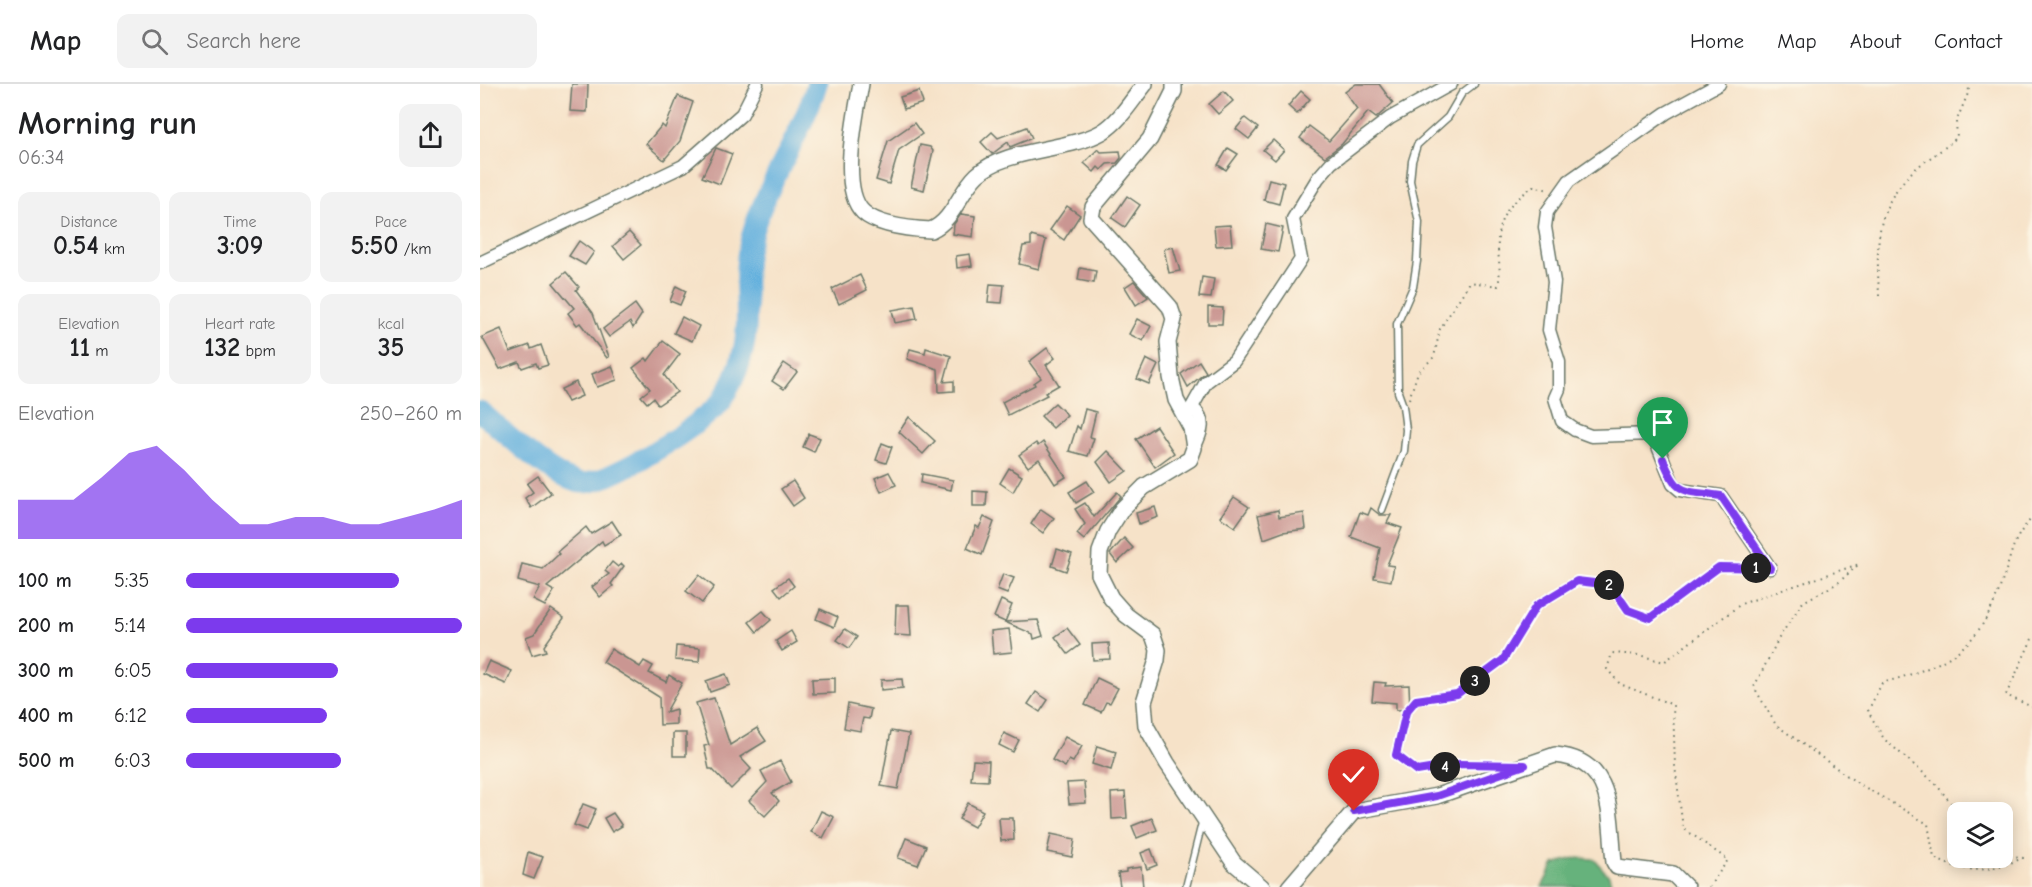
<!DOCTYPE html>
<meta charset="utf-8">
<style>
:root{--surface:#fff;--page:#f2f2f2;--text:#202124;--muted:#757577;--line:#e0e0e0;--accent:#7c3aed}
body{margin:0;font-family:"Comic Neue",sans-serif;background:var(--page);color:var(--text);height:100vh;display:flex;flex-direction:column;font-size:22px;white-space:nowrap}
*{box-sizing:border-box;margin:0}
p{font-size:20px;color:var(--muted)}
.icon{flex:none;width:33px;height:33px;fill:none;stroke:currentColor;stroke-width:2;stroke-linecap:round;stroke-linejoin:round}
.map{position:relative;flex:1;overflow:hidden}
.side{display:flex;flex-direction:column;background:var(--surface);width:480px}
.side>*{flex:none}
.fabs{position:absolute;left:1467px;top:718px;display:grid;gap:12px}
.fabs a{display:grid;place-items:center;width:66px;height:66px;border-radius:12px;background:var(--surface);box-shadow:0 3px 15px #0003;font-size:30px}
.pin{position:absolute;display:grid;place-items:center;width:51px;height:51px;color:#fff;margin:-62px -26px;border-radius:50% 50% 50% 0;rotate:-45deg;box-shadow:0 0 6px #0007}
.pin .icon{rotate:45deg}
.km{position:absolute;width:30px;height:30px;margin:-15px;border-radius:50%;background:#222;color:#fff;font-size:16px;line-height:30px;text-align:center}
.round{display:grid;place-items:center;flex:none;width:63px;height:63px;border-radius:12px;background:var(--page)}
.summary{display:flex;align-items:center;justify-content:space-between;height:102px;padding:0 18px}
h1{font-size:33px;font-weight:800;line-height:45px}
.figures{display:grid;grid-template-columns:repeat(3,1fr);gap:9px;height:102px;padding:6px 18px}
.figures div{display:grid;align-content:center;border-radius:12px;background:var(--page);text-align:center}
.figures b{font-size:26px;font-weight:800}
.figures small{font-size:16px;font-weight:400}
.figures p{font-size:16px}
.chart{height:168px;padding:12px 18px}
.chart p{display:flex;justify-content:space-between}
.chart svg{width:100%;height:108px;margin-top:6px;fill:var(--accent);opacity:.7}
ul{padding:0 18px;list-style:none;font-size:20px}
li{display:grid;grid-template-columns:96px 72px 1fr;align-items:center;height:45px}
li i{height:15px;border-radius:8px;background:var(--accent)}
header{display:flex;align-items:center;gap:36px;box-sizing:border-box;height:84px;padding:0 30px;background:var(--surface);border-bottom:2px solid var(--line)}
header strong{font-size:28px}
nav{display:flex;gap:33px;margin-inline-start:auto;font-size:21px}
.search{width:420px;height:54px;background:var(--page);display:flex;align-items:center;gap:15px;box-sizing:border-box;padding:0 21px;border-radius:12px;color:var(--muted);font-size:22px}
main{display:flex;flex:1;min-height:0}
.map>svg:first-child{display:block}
.forest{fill:#66b27c;stroke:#427858;stroke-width:1.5}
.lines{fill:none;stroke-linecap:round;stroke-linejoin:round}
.river{stroke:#65b1de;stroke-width:21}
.building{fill:#ca9692}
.service-casing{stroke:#6a7768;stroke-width:9}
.minor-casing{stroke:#6a7768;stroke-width:15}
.tertiary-casing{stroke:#6a7768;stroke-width:18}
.path{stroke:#6a7768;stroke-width:2;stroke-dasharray:1.5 4.5;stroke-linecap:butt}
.service{stroke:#fff;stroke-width:6}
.minor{stroke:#fff;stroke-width:12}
.tertiary{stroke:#fff;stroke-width:15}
.route-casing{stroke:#fff;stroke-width:12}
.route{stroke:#7c3aed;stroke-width:8}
</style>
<header>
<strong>Map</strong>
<div class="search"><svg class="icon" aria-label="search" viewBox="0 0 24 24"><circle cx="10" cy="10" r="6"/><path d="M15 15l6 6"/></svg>Search here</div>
<nav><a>Home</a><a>Map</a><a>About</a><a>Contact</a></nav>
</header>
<main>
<section class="side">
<div class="summary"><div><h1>Morning run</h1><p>06:34</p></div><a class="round"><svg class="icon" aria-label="share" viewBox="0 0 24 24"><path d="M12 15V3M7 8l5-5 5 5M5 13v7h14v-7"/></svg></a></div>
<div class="figures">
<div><p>Distance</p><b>0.54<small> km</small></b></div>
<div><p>Time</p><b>3:09</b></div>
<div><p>Pace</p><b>5:50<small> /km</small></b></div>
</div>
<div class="figures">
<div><p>Elevation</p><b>11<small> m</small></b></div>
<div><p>Heart rate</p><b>132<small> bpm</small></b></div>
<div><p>kcal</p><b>35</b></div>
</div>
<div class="chart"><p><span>Elevation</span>250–260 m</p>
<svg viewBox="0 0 160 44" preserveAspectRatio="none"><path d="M0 44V28L10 28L20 28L30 19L40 9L50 6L60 16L70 28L80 38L90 38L100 35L110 35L120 38L130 38L140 35L150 32L160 28V44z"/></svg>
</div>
<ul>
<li><b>100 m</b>5:35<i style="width:77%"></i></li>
<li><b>200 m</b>5:14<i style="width:100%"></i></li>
<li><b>300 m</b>6:05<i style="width:55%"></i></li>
<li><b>400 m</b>6:12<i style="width:51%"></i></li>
<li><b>500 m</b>6:03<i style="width:56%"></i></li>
</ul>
</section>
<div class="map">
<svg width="1552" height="803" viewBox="0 0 1552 803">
<rect width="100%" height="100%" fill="#fcf5e5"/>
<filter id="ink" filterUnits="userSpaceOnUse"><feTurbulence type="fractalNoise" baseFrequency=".0167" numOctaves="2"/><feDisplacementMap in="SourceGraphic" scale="12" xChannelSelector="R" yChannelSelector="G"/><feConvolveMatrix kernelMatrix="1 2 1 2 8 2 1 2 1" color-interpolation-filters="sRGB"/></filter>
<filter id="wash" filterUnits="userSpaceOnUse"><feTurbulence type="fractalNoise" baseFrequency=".008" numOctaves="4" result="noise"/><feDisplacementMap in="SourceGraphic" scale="24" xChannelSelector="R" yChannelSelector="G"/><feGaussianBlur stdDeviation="1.35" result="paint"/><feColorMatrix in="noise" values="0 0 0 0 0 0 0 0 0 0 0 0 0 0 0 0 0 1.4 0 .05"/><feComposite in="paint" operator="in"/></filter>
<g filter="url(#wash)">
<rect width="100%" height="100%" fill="#f6e2c8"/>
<path class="forest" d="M1095 774 1114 775 1129 792 1132 803H1062L1074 780Z"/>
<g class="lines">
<path class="river" d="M0 327C23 347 74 397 103 399 129 400 227 338 242 316 250 304 259 285 262 271 273 232 259 193 271 154 286 100 321 53 337 0"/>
</g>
<g id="blocks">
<g class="building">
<path d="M92 0H108L107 28 90 27Z"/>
<path d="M876 0H899L913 19 896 34 888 28 862 60 845 73 820 54 829 42 849 57 877 25 865 8Z"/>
<path d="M439 7 443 19 424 25 420 13Z"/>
<path d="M744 7 753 17 738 30 729 20Z"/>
<path d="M821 7 830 15 817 30 808 22Z"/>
<path d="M198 12 213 18 200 57 184 76 166 60 182 41 185 44Z"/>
<path d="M765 34 778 44 769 55 756 45Z"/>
<path d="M434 39 442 50 419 66 409 100 396 96 408 57Z"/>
<path d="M547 43 552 54 530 63 528 58 512 70 501 58 512 48 518 54Z"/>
<path d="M793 56 804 66 795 76 783 66Z"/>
<path d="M440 61 450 63 453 67 444 106 431 103Z"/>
<path d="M236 64 252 70 240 100 222 93Z"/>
<path d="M748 64 758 70 746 86 738 81Z"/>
<path d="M618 65 621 68 640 67 641 74 637 79 627 80 621 86 618 83 614 88 604 79Z"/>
<path d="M789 95 804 99 799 120 784 116Z"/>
<path d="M647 112 660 121 645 143 632 134Z"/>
<path d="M587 122 600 131 584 156 570 146Z"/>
<path d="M481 130 495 132 493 153 473 150 474 140Z"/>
<path d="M786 140 803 144 798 168 781 165Z"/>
<path d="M750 141 752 161 736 162 734 142Z"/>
<path d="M149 148 161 161 144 175 133 162Z"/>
<path d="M551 152 566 156 559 185 539 180 543 162 551 161Z"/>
<path d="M99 157 114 168 105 181 89 172Z"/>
<path d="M693 163 700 187 689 189 684 165Z"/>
<path d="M490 170 492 182 477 184 476 172Z"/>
<path d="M600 184 616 187 614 199 598 196Z"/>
<path d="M86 188 99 203 96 206 113 229 129 273 127 274 100 239 97 241 88 229 94 224 73 199Z"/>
<path d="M380 191 387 206 359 220 352 205Z"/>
<path d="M722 193 734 195 731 214 719 213Z"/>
<path d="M654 197 668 213 656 221 645 203Z"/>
<path d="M510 200 524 201 522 219 508 218Z"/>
<path d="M196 202 206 207 200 221 190 217Z"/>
<path d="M155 220 162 230 153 244 150 238 129 253 123 245Z"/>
<path d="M434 222 437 235 415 239 412 226Z"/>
<path d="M728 223 743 224 742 240H728Z"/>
<path d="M202 233 219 242 212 257 194 249Z"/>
<path d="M657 235 671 242 663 257 649 250Z"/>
<path d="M21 245 30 268 50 261 51 265 61 261 68 281 58 284 56 279 42 284 39 278 20 285 2 253Z"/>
<path d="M183 257 200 270 184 291 197 308 178 321 173 314 167 319 161 312 170 305 153 284 166 274 168 277Z"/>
<path d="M446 264 471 272 464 298 474 297V307L459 308 458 285 427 275 430 265 445 269Z"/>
<path d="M567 264 575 274 566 281 579 301 565 309 567 311 528 331 522 318 555 301 554 299 561 294 549 278Z"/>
<path d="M666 275 678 281 669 300 657 295Z"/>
<path d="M719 277 726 288 708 303 701 290Z"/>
<path d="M304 279 317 288 304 305 292 297Z"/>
<path d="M132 282 137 296 117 303 112 290Z"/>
<path d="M96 298 102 312 88 318 81 305Z"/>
<path d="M575 319 587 331 573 344 561 332Z"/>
<path d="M605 325 616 328 610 353 614 354 608 372 589 367 597 342 600 345Z"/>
<path d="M429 333 455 357 443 370 419 348Z"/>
<path d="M676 342 694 369 675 383 656 355Z"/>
<path d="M329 350 340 354 334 368 323 363Z"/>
<path d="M563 358 586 393 575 400 559 375 548 383 539 371 556 359 558 362Z"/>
<path d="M402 359 412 363 406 379 396 376Z"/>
<path d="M628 367 647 387 631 398 617 378Z"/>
<path d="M529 384 542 392 533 408 520 399Z"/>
<path d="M409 388 416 401 401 408 395 394Z"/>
<path d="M442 390 473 396 471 406 441 399Z"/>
<path d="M58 392 71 409 51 424 45 414 53 408 47 400Z"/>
<path d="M313 397 324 414 313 422 301 405Z"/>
<path d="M607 397 614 408 596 419 589 408Z"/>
<path d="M493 407 507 408 506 422H493Z"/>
<path d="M637 408 641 412 604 456 597 450 605 440 595 425 605 419 614 433Z"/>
<path d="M754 413 769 423 755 443 740 433Z"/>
<path d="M675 423 678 433 659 440 656 429Z"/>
<path d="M891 424 900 431H911L907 439 922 444 907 481 914 482 911 497 894 494 900 464 871 453 880 428 888 431Z"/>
<path d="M561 425 574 434 563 449 551 440Z"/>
<path d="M798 426 799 433 824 429 826 445 803 448 784 455 778 431Z"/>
<path d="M504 433 514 438 502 471 487 464 496 442 499 444Z"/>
<path d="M132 437 141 451 124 461 122 457 67 503 74 507 65 522 53 516 60 503 38 497 42 480 63 485 79 470 77 468 106 443 111 450Z"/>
<path d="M644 454 653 464 637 479 630 470Z"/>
<path d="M577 465 592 470 586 487 572 482Z"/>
<path d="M132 478 138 483 142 480 144 482 131 500 133 502 120 513 112 503 129 490 125 487Z"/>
<path d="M523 490 534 494 527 510 517 506Z"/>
<path d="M219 491 234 503 222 519 206 507Z"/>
<path d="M308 494 314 502 301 513 294 504Z"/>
<path d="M521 516 532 521 525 538 514 533Z"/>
<path d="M416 521H429L431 552 415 551Z"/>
<path d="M71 525 84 534 64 562 66 567 52 571 46 553 54 550Z"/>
<path d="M340 525 358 533 354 543 336 535Z"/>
<path d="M283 527 291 536 277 548 269 538Z"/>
<path d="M558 536 563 552 554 555 553 550 525 538Z"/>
<path d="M587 544 600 561 588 570 575 553Z"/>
<path d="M365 545 377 553 369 564 357 556Z"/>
<path d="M529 545 532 568 513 570 511 547Z"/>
<path d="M311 547 317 558 302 567 296 557Z"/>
<path d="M629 559 630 575 613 576 612 560Z"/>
<path d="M196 562 220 564 219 578 195 576Z"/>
<path d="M131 565 160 583 164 577 173 582 169 589 186 598 189 591 202 599 186 628 196 625V640L180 641 179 613 123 578Z"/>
<path d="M9 577 32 587 26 600 3 590Z"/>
<path d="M246 590 250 601 230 608 226 597Z"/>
<path d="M355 594V609L333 610 332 595Z"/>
<path d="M617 594 638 604 630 619 626 618 621 628 605 621Z"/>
<path d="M422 595 423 604 401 606V596Z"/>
<path d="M894 598 906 599 905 602 929 601 930 625 916 626V619L892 617Z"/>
<path d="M556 608 568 616 560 628 548 620Z"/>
<path d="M234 614 250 661 277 644 286 657 260 673 271 685 251 705 232 685H229L224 662 229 661 216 619Z"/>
<path d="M368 620 391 625 389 635 383 634 380 647 364 644Z"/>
<path d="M411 647 429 650 418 705 401 702Z"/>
<rect x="193" y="649" width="13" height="23"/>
<path d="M524 649 539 656 533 668 519 661Z"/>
<path d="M585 653 602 662 593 678 589 676 585 683 572 676Z"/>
<path d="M617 662 636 668 631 686 612 680Z"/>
<path d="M493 676 509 677 508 697 491 696Z"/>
<path d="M300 677 311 698 292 709 299 717 285 732 269 717 287 698 281 687Z"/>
<path d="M604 698 606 719 589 720 587 699Z"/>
<path d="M645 708 647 734 632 735 631 709Z"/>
<path d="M488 719 503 727 494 743 479 735Z"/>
<path d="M103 720 116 725 107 746 94 741Z"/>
<path d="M341 727 354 733 343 754 331 748Z"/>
<path d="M133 729 142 742 132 748 124 734Z"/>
<path d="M519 734H533L534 756 521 757Z"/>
<path d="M672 734 677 746 657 754 652 742Z"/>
<path d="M571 750 595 755 592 773 567 768Z"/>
<path d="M426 754 446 762 438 781 418 774Z"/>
<path d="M671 765 677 781 667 785 661 769Z"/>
<path d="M48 768 63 773 54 795 43 791Z"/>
<path d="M661 783 663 803H640L638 789 646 788V785Z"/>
</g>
</g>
</g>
<g filter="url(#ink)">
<use href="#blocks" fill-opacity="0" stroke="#6a7768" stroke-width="1.5"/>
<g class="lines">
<defs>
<g id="service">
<path d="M902 426 924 367 926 346 923 322 918 308 917 240 933 203 937 177 939 138 930 97 932 77 937 61 968 33 982 9 994 0"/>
<path d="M706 803 723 735"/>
</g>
<g id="minor">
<path d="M1239 0 1186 29 1089 97 1067 128 1065 143 1074 198 1069 246 1079 278V305L1075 314 1082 337 1095 346 1111 352 1173 350 1193 400 1200 406 1241 412 1290 484"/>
<path d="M0 179 203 82 262 30 277 0"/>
<path d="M714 364C722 348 727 336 712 323L726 298 754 277 821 175 813 135 838 94 851 79 910 34 971 0"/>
</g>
<g id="tertiary">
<path d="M381 0C376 30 359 105 383 128 398 142 431 145 451 146 474 136 479 108 497 91 525 64 589 67 622 48 640 37 652 16 665 0"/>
<path d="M694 0V7L670 55 613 123 611 134 690 223 694 235 688 258 691 293 696 316 711 344 714 364 710 375 664 403 642 425 628 447 620 468 619 490 631 514 646 531 673 551 678 566 677 576 664 618 666 642 687 679 754 779 782 803"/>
<path d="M809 803 874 727 957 712 1075 671C1135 676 1129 730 1134 778L1137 783 1193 790 1206 803"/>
</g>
</defs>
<use href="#service" class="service-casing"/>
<use href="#minor" class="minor-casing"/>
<use href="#tertiary" class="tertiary-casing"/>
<g class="path">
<path d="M1399 212C1397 161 1393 126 1433 87 1446 75 1463 67 1477 53L1476 38 1489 7 1488 0"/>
<path d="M929 315 938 288 954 273 960 245 990 198 1018 202C1021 188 1019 179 1018 165 1016 132 1030 121 1053 102L1069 106"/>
<path d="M1552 555 1526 611 1552 623"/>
<path d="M1006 680H980L937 687 916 671 926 628 936 616 977 610 1023 576 1056 522 1097 497 1131 501 1148 526 1170 534 1239 483 1276 484"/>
<path d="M1479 729 1455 699 1404 655 1388 627 1402 599C1470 580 1500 565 1523 495 1533 467 1531 457 1552 434"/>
<path d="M1229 803 1248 776 1203 744 1195 682 1193 621 1140 600 1127 585 1132 569 1159 571 1184 578 1261 520 1379 480 1358 499 1323 518 1300 552 1274 603 1296 641 1376 698 1448 740 1454 774C1489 791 1508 788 1543 774L1522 769"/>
</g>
<use href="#service" class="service"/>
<use href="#minor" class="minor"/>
<use href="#tertiary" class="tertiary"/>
</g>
</g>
<g class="lines" filter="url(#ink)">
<defs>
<path id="route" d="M874 727 957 712 1045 681 980 680 937 687 916 671 926 628 936 616 977 610 1023 576 1056 522 1097 497 1131 501 1148 526 1170 534 1239 483 1290 484 1241 412C1203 406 1198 413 1183 375"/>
</defs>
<use href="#route" class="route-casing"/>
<use href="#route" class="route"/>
</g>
</svg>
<div class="fabs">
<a><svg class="icon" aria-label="layers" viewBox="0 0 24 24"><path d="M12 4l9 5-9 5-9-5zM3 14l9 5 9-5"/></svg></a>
</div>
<div class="pin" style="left:1183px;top:375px;background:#1e9e55"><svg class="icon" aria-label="arrive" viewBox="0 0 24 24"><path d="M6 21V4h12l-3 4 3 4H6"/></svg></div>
<div class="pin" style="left:874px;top:727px;background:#d93025"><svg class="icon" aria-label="check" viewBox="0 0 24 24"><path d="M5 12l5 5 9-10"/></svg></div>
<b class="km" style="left:1276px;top:484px">1</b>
<b class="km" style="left:1129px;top:501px">2</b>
<b class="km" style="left:995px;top:597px">3</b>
<b class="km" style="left:965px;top:683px">4</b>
</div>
</main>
